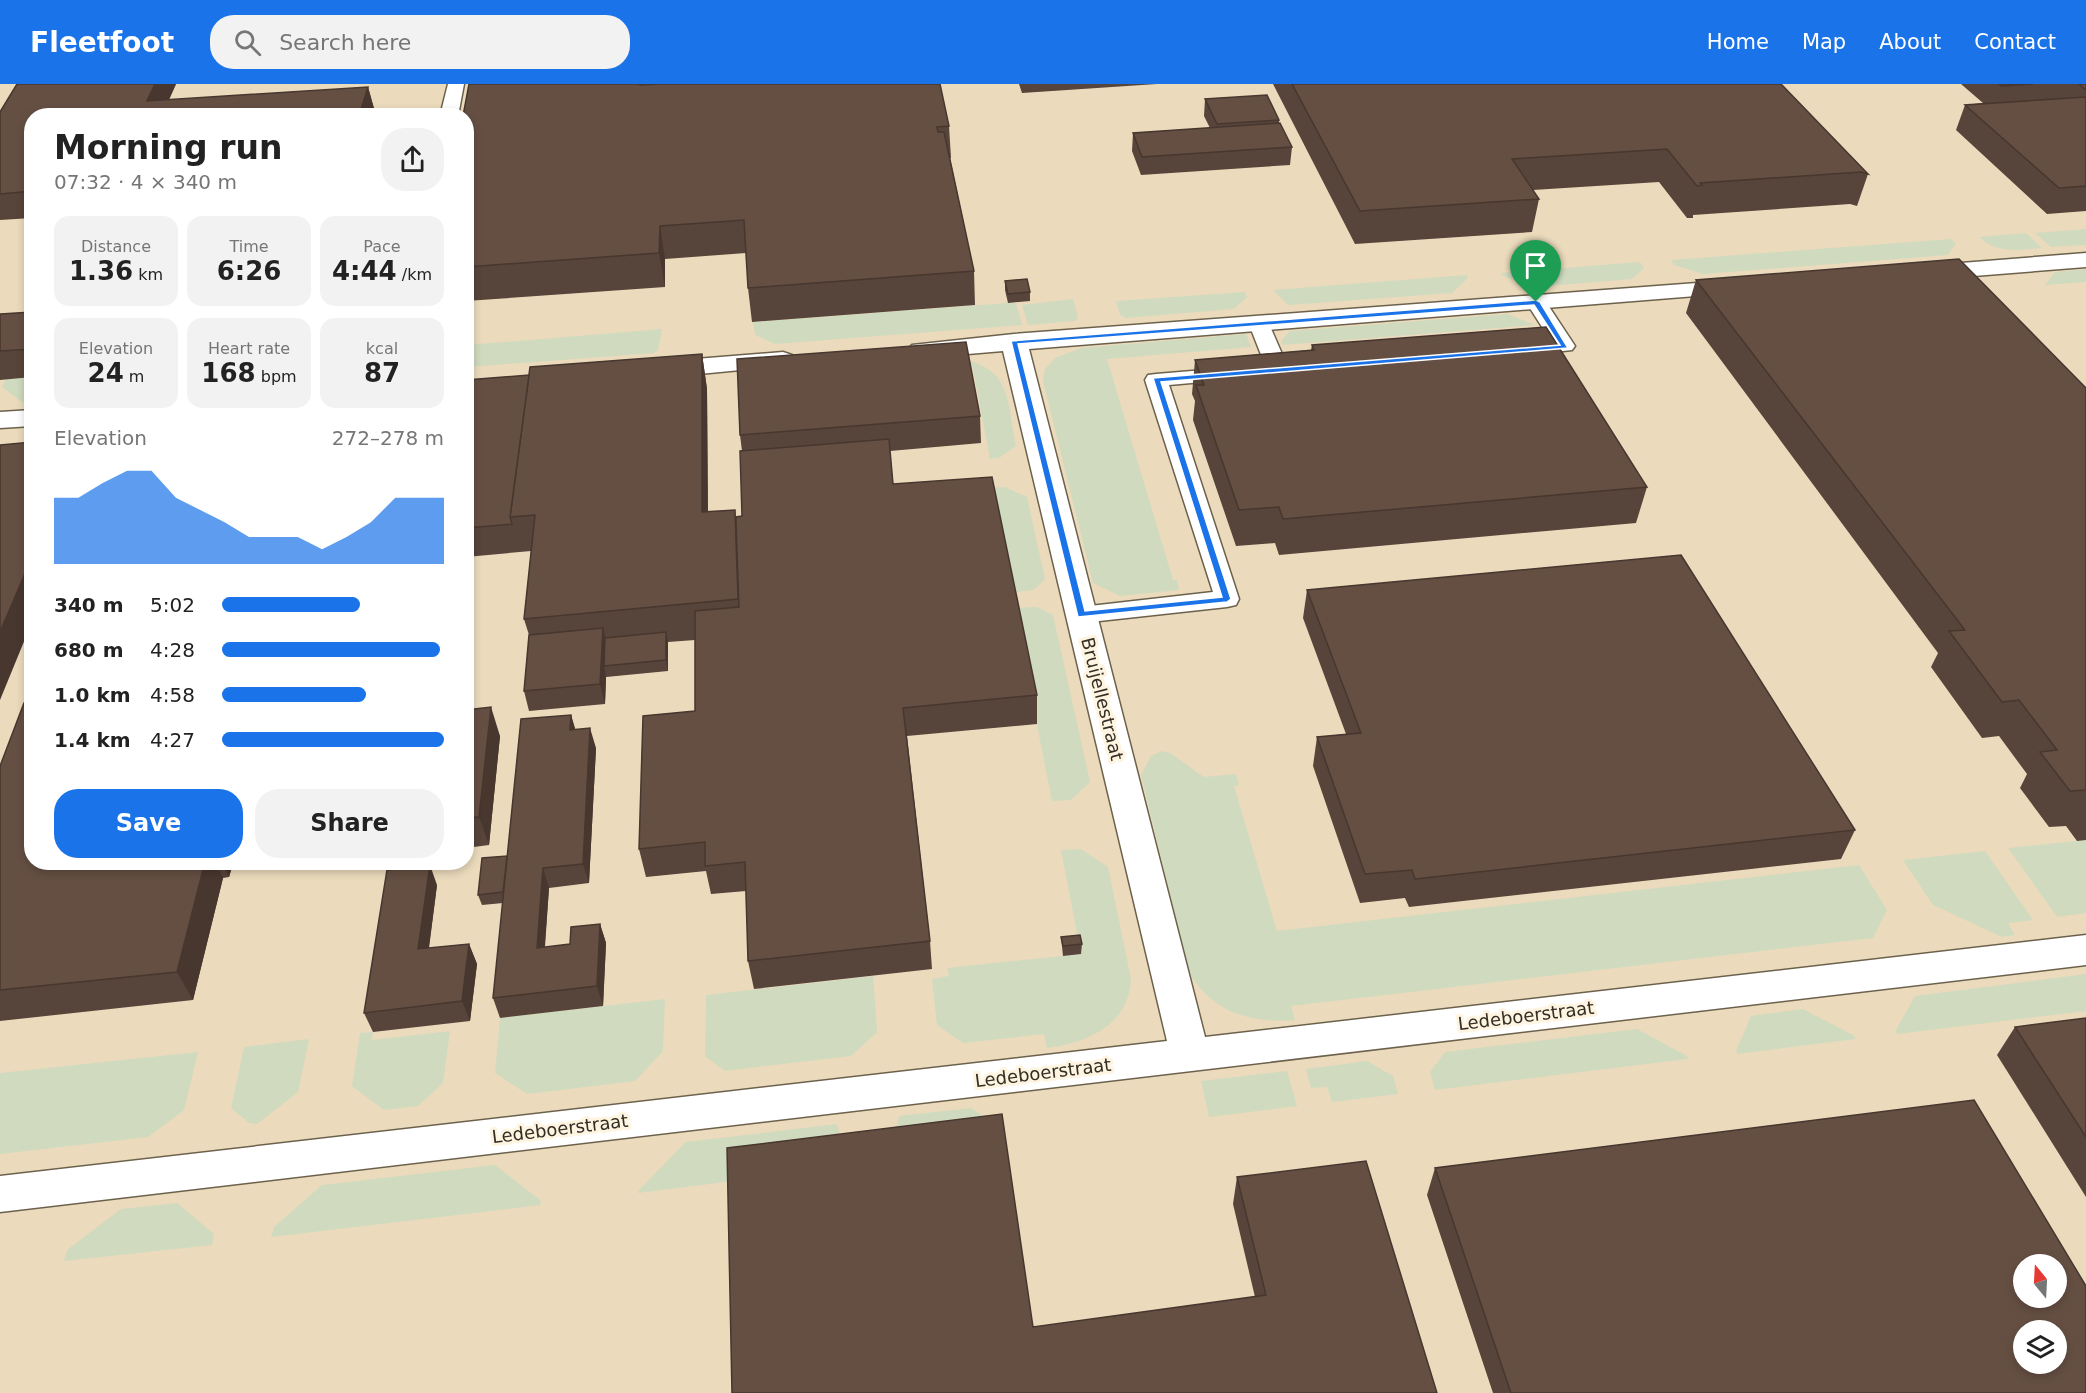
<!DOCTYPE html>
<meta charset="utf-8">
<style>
:root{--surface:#fff;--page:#f2f2f2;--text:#222;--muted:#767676;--accent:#1a73e8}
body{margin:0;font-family:"DejaVu Sans",sans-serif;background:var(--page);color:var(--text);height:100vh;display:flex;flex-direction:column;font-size:22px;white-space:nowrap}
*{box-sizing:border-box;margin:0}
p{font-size:20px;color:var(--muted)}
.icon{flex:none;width:33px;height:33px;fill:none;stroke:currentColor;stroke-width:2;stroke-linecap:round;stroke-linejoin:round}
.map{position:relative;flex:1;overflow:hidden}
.sheet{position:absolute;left:24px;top:24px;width:450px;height:762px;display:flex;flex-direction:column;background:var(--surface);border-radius:24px;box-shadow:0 3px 9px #0003}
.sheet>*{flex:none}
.needle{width:39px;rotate:342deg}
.tools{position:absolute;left:2013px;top:1170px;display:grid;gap:12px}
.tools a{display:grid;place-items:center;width:54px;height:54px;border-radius:50%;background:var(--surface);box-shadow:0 3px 9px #0003;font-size:30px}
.pin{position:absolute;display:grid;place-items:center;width:51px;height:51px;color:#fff;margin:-62px -26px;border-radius:50% 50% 50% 0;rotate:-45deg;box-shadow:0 0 6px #0007}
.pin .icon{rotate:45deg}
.round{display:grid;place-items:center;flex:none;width:63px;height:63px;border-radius:24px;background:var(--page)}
.head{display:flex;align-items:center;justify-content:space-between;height:102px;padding:0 30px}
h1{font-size:33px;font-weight:700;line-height:45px}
.figures{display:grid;grid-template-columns:repeat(3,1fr);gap:9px;height:102px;padding:6px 30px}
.figures div{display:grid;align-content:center;border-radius:15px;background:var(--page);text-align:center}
.figures b{font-size:26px;font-weight:700}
.figures small{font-size:16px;font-weight:400}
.figures p{font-size:16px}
.chart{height:168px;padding:12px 30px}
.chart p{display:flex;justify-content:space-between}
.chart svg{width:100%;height:108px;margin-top:6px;fill:var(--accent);opacity:.7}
.primary-button{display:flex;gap:12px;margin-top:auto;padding:12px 30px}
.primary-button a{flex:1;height:69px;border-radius:24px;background:var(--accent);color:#fff;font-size:24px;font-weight:700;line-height:69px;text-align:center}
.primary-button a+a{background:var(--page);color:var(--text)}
ul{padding:0 30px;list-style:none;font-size:20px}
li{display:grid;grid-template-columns:96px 72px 1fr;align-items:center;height:45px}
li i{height:15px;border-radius:8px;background:var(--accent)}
header{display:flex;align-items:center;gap:36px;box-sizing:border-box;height:84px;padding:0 30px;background:var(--accent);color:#fff}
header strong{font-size:28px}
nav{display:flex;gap:33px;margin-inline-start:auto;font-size:21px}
.search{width:420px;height:54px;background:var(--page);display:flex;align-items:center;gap:15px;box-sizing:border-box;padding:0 21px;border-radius:24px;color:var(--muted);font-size:22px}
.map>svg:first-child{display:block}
.built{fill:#ebdbbc;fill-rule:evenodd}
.green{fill:#d0dabf}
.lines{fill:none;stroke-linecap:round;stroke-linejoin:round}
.lane-casing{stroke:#6c614c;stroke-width:3}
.street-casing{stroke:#6c614c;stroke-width:3}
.lane{fill:#fff;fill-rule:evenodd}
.street{fill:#fff;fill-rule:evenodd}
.wall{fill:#57443a}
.shaded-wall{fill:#47372f}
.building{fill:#654f43;stroke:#47372f;stroke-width:1.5;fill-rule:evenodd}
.route{fill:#1a73e8;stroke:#fff;stroke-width:1.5;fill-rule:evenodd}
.labels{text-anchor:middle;stroke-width:6;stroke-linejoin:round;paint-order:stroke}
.street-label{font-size:18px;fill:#332e25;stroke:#fef4e0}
</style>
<header>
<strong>Fleetfoot</strong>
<div class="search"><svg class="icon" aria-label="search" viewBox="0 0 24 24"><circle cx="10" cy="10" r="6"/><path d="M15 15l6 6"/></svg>Search here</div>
<nav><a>Home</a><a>Map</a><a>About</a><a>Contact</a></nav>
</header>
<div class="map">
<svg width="2086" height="1309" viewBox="0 0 2086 1309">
<rect width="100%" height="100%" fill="#f3e6ce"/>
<path class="built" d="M0 0H2086V1309H0ZM32 32H466V778H32ZM2024 1180H2056V1214H2024ZM2024 1246H2056V1280H2024Z"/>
<g class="green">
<path d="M2086 145V161L2051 163 2035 149Z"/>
<path d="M2026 149 2042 164C2020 166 1996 170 1979 153Z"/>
<path d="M1951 155 1956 160 1948 171 1703 190 1674 181 1671 176Z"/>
<path d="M1640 178 1644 184 1632 195 1534 203 1503 192 1501 189Z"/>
<path d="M2086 185V198L2045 201 2055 188Z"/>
<path d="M1467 191 1468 194 1452 209 1288 221 1273 206Z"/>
<path d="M1245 208 1247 213 1234 225 1126 234 1120 231 1116 217Z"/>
<path d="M1073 215 1078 234 1075 237 1028 241 1022 221Z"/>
<path d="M1008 219H1016L1022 241 775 260 755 251 753 238Z"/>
<path d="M1508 230 1535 241 1283 261 1281 257 1290 247Z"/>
<path d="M662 245 658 266 654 269 467 283V261Z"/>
<path d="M1246 250 1251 263 1107 275 1173 496H1177L1179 506 1120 512 1093 499 1043 297 1045 285 1055 274 1081 264Z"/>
<path d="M964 275C1013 287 1007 320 1016 362L999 374 990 375 973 285 972 282H966Z"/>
<path d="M31 293V317L22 318 2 303 6 295Z"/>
<path d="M1005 403 1027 413 1045 495 1034 506 1011 509 990 404Z"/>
<path d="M1037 523 1053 531 1090 698 1071 716 1052 717 1014 524Z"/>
<path d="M1162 667 1170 669 1204 693 1236 690 1239 701 1234 702 1277 847 1859 781 1887 826 1873 854 1291 922 1295 936C1252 940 1211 928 1189 888L1141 691 1151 672Z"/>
<path d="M2086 756V829L2057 833 2008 764Z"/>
<path d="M1081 765 1108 783 1131 895C1129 941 1087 959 1047 964L1044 950 963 959 937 941 932 895 949 892 947 884 1081 870 1061 766Z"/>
<path d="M1985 767 2033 836 2008 839 2015 851 2002 853 1933 821 1903 776Z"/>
<path d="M2086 890V927L1897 950 1896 946 1915 912Z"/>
<path d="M873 892 877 948 851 972 725 987 705 972 706 911Z"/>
<path d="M665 915 663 967 635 997 527 1010 495 989 500 934Z"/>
<path d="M1803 925 1853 951 1856 955 1737 970 1736 967 1751 932Z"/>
<path d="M1637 945 1687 972 1688 975 1435 1006 1430 988 1445 968Z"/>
<path d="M450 947 443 999 418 1022 384 1026 352 1002 360 949 373 948 372 956Z"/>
<path d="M309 955 298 1008 257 1040 249 1039 231 1024 244 963Z"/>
<path d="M198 968 184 1026 148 1053 0 1070V989Z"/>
<path d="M1367 977 1393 992 1398 1010 1332 1018 1327 1003 1311 1004 1306 985Z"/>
<path d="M1287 987 1297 1022 1209 1033 1201 997Z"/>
<path d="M971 1024 998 1042 889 1072 899 1032Z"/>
<path d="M836 1040 852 1077 734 1097 638 1109 639 1106 686 1058Z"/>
<path d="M495 1081 540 1116 541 1121 271 1153 274 1143 322 1101Z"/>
<path d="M177 1119 214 1150 212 1161 64 1177 67 1166 121 1125Z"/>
</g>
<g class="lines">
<defs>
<g id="lane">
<path d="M448 0H464L458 32H440Z"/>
<path d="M1536 212 1543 214 1546 218 1575 262 1572 266 1520 272 1513 270 1509 266 1513 262 1551 257 1526 218 1529 214Z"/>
<path d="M1259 234 1266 236 1269 240 1289 286 1286 291 1278 292 1270 291 1267 286 1249 240 1252 236Z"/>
<path d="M1228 284 1236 285 1239 290 1236 295 1169 301 1239 515 1236 521 1227 523 1081 539 1072 537 1068 531 1072 525 1081 523 1213 508 1145 296 1148 291 1156 290Z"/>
</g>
<g id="street">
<path d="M2086 169V183L1923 196 1914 194 1911 189 1914 184 1923 182Z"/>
<path d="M1737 196 1746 198 1749 203 1746 208 1029 265 1205 953 2086 851V881L0 1128V1092L1167 957 1003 267 921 274 912 271 908 266 912 261 1014 250Z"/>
<path d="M783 268 792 271 796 276 792 281 658 294 649 292 645 286 649 280 658 278Z"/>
<path d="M32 326V342L0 344V328Z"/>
</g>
</defs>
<use href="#lane" class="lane-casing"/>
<use href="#street" class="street-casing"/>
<use href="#lane" class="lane"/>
<use href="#street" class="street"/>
</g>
<g class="wall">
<path d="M17 0H176L169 16 368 3 375 28 374 32H32V134L0 136V28Z"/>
<path d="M469 0H940L949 42 951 74H950L974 187 975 221 752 238 748 204 746 169 665 175V203L466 217V32Z"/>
<path d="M1019 0H1157L1022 9Z"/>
<path d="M1273 0H1781L1868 90 1857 122 1850 120 1693 131V134H1687L1659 98 1533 106 1539 115 1532 148 1355 160Z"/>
<path d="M1961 0H2086V127L2047 130 1956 46 1965 21 1983 19Z"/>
<path d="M1205 15 1279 36V40L1292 63 1290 81 1141 91 1132 67 1133 49 1210 44 1204 32Z"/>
<path d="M1696 196 2086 304V756L2077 757 2066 742 2049 743 2020 704 2027 690 1999 652 1982 654 1931 583 1938 569 1686 229Z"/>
<path d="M1005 197 1030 208V217L1008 219 1005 206Z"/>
<path d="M32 228V293L0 296V230Z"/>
<path d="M1312 261 1647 403 1636 439 1279 471 1275 459 1236 462 1193 336 1195 317 1192 310 1195 276 1311 266Z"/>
<path d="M702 270 707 305 708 428 736 433 742 432V367L740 351 980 332 981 359 890 367 893 400 1037 611V640L907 652 930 857 932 885 754 905 748 877 746 807 711 810 706 787 646 793 639 765 695 627V556L668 558V587L606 593 605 620 529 627 524 607 529 551 524 535 531 467 466 473V296L529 291Z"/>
<path d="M1307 506 1855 746 1841 775 1409 823 1405 814 1360 819 1313 682 1317 653 1346 650 1303 534Z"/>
<path d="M466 626 500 652 489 761 466 764Z"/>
<path d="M571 631 575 645 596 664 589 799 549 804 545 863 570 860 600 840 606 859 603 922 500 934 493 914 503 819 482 821 478 811 507 774Z"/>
<path d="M0 682 32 778H230L232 783 229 793 223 794 193 916 0 937Z"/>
<path d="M437 801 429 864 469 860 477 880 470 937 373 948 364 929Z"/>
<path d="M1061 853 1082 860 1081 870 1063 872Z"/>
<path d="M2086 934V1113L1997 971 2015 943Z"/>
<path d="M1435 1084 2086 1309H1493L1427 1111Z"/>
<path d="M1237 1093 1437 1309 1033 1243 1255 1213 1233 1120Z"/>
</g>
<g class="shaded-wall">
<path d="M155 0H176L161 32 147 17Z"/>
<path d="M368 3 375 28 374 32H359Z"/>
<path d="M660 142 665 175V203L659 169Z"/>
<path d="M702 270 707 305 708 464 702 428Z"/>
<path d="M32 473V538L0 616V548Z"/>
<path d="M603 544 608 564 604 582 606 593 605 620 600 600Z"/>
<path d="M666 548 668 558V587L666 576Z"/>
<path d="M491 623 500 652 489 761 479 733Z"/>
<path d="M571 631 577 651 570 646Z"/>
<path d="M590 644 596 664 589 799 583 780Z"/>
<path d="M205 778H215L223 794 193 916 177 888Z"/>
<path d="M222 778H230L232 783 229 793Z"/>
<path d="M430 781 437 801 426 885 418 865Z"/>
<path d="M543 784 549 804 543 884 537 864Z"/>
<path d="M600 840 606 859 603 922 597 902Z"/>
<path d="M469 860 477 880 470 937 462 917Z"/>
</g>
<g class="building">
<path d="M17 0H155L147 17 368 3 359 32H32V107L0 110V28Z"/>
<path d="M469 0H640V1L658 0H940L949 42 937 43 938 48H944L974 187 748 204 744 136 660 142 659 169 466 183V32H463Z"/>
<path d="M1292 0H1781L1868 90 1861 88 1700 99 1702 101 1697 102 1667 65 1512 75 1539 115 1360 127Z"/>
<path d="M1999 0H2033L2001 2Z"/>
<path d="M2079 0H2086V6Z"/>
<path d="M1267 11 1279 36 1217 40 1205 15Z"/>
<path d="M2086 13V102L2059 104 1965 21Z"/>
<path d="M1280 39 1292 63 1142 73 1133 49Z"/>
<path d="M1959 175 2086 304V706L2070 707 2040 668 2057 666 2019 616 2002 618 1949 547 1965 546 1696 196Z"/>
<path d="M1027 195 1030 208 1008 210 1005 197Z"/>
<path d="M32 228V265L0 267V230Z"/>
<path d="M1546 243 1647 403 1283 435 1279 423 1239 426 1196 301H1204L1195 276 1314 266 1312 261Z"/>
<path d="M966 258 980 332 740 351 737 275Z"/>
<path d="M702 270V428L735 426 738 515 524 535 535 431 510 433 530 283Z"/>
<path d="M529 291 510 433 512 440 466 444V296Z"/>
<path d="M889 355 893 400 992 393 1037 611 903 624 930 857 748 877 745 778 705 782V758L639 765 643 632 695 627V527L739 523 736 438V433L742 432 740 367Z"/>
<path d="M32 358V473L0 548V361Z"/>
<path d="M1681 471 1855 746 1415 795 1412 786 1365 790 1317 653 1361 649 1307 506Z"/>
<path d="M603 544 600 600 524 607 529 551Z"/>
<path d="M666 548V576L604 582 605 554Z"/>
<path d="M32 618V778H205L177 888 0 906V682L24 619Z"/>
<path d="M491 623 479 733 466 734V626Z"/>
<path d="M571 631 570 646 590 644 583 780 543 784 537 864 570 860 571 843 600 840 597 902 493 914 521 635Z"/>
<path d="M507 772 503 808 478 811 482 774Z"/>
<path d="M430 781 418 865 469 860 462 917 364 929 387 786Z"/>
<path d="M1080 851 1082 860 1063 862 1061 853Z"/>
<path d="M2086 934V1053L2015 943Z"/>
<path d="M1974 1016 2086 1202V1309H1511L1435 1084ZM2024 1180H2056V1214H2024ZM2024 1246H2056V1280H2024Z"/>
<path d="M1002 1030 1033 1243 1266 1211 1237 1093 1366 1077 1437 1309H732L727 1064Z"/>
</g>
<path class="route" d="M1536 216 1540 218 1568 264 1161 298 1231 515 1227 518 1078 533 1011 257ZM1534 221 1560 261 1153 294 1222 513 1085 527 1018 260Z"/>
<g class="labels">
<g class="street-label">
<text transform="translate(1102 615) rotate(76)" y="6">Bruijellestraat</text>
<text transform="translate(1526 932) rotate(-7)" y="6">Ledeboerstraat</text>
<text transform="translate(1043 989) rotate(-7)" y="6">Ledeboerstraat</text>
<text transform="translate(560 1045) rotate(-7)" y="6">Ledeboerstraat</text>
</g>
</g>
</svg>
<div class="tools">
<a><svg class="needle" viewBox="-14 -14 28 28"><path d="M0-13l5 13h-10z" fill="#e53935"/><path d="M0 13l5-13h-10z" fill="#767676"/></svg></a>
<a><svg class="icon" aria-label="layers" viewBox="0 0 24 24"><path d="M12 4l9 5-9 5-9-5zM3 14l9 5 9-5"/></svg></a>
</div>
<div class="pin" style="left:1536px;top:218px;background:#1e9e55"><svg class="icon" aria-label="arrive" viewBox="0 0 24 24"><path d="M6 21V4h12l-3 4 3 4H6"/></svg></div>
<section class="sheet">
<div class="head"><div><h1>Morning run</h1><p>07:32 · 4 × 340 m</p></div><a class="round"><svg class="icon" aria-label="share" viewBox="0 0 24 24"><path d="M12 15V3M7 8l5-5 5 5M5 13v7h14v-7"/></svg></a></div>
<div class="figures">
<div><p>Distance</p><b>1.36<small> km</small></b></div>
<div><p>Time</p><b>6:26</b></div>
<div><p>Pace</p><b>4:44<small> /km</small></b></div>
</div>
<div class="figures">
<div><p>Elevation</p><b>24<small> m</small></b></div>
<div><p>Heart rate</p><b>168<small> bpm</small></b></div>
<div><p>kcal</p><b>87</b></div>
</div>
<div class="chart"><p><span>Elevation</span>272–278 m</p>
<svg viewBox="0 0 160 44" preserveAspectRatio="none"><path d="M0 44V17L10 17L20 11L30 6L40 6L50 17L60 22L70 27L80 33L90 33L100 33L110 38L120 33L130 27L140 17L150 17L160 17V44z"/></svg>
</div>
<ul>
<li><b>340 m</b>5:02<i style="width:62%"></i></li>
<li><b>680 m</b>4:28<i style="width:98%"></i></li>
<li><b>1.0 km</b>4:58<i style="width:65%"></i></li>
<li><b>1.4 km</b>4:27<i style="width:100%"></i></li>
</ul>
<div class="primary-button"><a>Save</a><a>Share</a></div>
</section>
</div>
